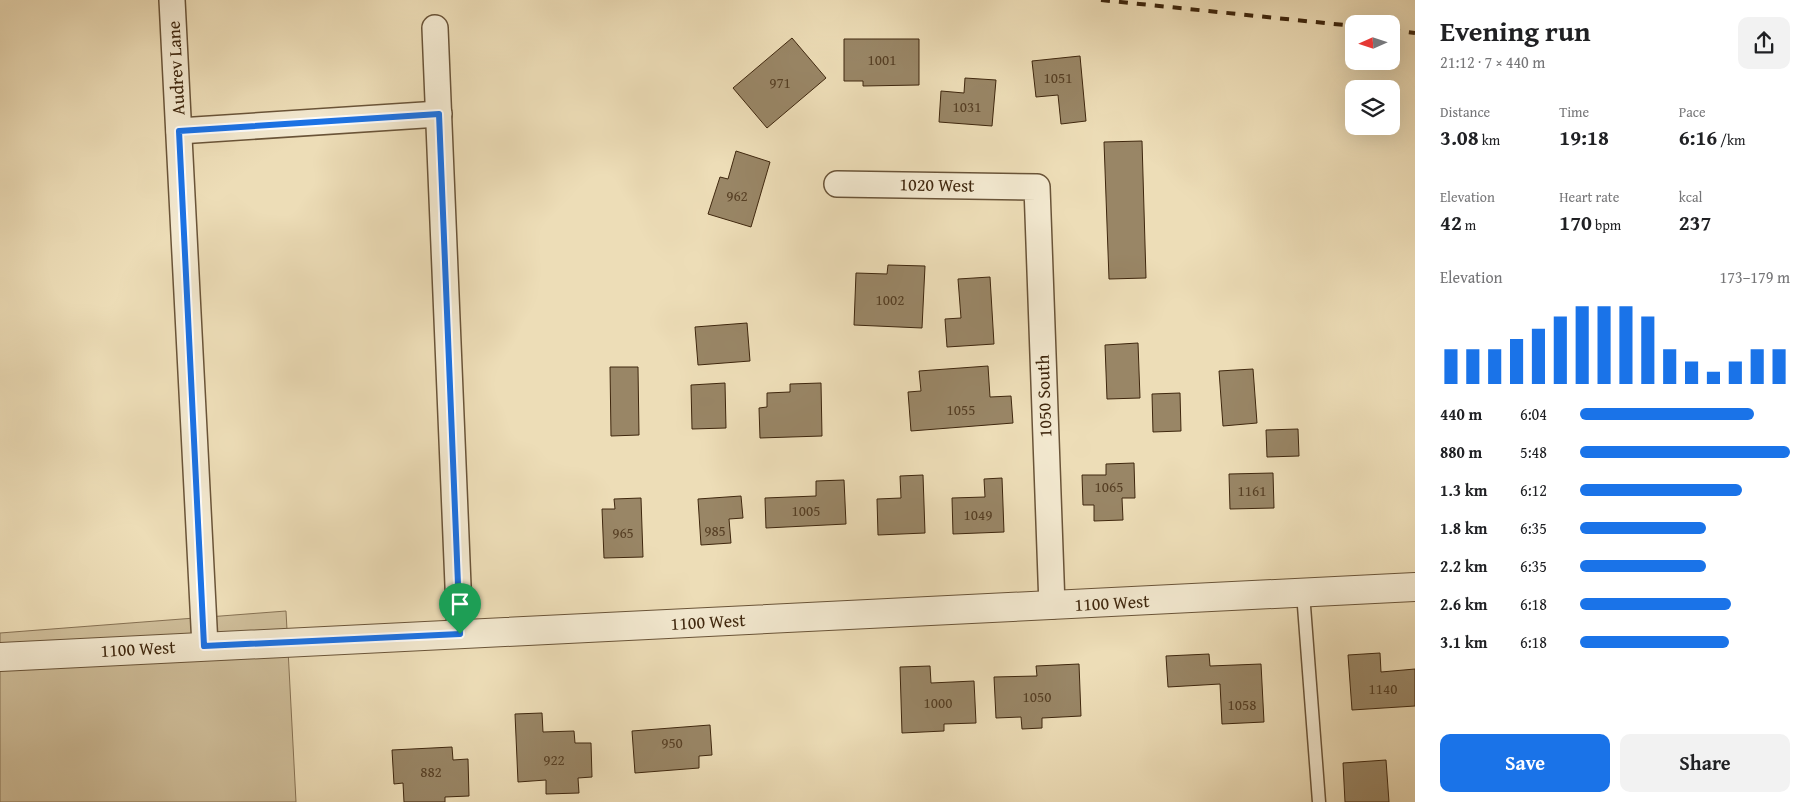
<!DOCTYPE html>
<meta charset="utf-8">
<style>
:root{--surface:#fff;--page:#f2f2f2;--text:#202124;--muted:#757577;--accent:#1a73e8}
body{margin:0;font-family:"Gentium Book Plus",serif;background:var(--page);color:var(--text);height:100vh;display:flex;flex-direction:column;font-size:19px;white-space:nowrap}
*{box-sizing:border-box;margin:0}
p{font-size:16px;color:var(--muted)}
.icon{flex:none;width:28px;height:28px;fill:none;stroke:currentColor;stroke-width:2;stroke-linecap:round;stroke-linejoin:round}
.map{position:relative;flex:1;overflow:hidden}
.details{display:flex;flex-direction:column;background:var(--surface);width:400px}
.details>*{flex:none}
.needle{width:32px;rotate:267deg}
.tools{position:absolute;left:1345px;top:15px;display:grid;gap:10px}
.tools a{display:grid;place-items:center;width:55px;height:55px;border-radius:10px;background:var(--surface);box-shadow:0 5px 20px #0002;font-size:25px}
.pin{position:absolute;display:grid;place-items:center;width:42px;height:42px;color:#fff;margin:-51px -21px;border-radius:50% 50% 50% 0;rotate:-45deg;box-shadow:0 0 5px #0007}
.pin .icon{rotate:45deg}
.round{display:grid;place-items:center;flex:none;width:52px;height:52px;border-radius:10px;background:var(--page)}
.summary{display:flex;align-items:center;justify-content:space-between;height:85px;padding:0 25px}
h1{font-size:28px;font-weight:700;line-height:38px}
.stats{display:grid;grid-template-columns:repeat(3,1fr);gap:8px;height:85px;padding:5px 25px}
.stats div{display:grid;align-content:center}
.stats b{font-size:21px;font-weight:700}
.stats small{font-size:14px;font-weight:400}
.stats p{font-size:14px}
.chart{height:140px;padding:10px 25px}
.chart p{display:flex;justify-content:space-between}
.chart svg{width:100%;height:90px;margin-top:5px;stroke:var(--accent);stroke-width:6}
.primary-button{display:flex;gap:10px;margin-top:auto;padding:10px 25px}
.primary-button a{flex:1;height:58px;border-radius:10px;background:var(--accent);color:#fff;font-size:20px;font-weight:700;line-height:58px;text-align:center}
.primary-button a+a{background:var(--page);color:var(--text)}
ul{padding:0 25px;list-style:none;font-size:16px}
li{display:grid;grid-template-columns:80px 60px 1fr;align-items:center;height:38px}
li i{height:12px;border-radius:6px;background:var(--accent)}
main{display:flex;flex:1;min-height:0}
.map>svg:first-child{display:block}
.green{fill:#cfbe9a;stroke:#877254}
.building{fill:#998666;stroke:#3f270e}
.lines{fill:none;stroke-linecap:round;stroke-linejoin:round}
.service-casing{stroke:#6a5438;stroke-width:15}
.minor-casing{stroke:#6a5438;stroke-width:28}
.tertiary-casing{stroke:#6a5438;stroke-width:30}
.service{stroke:#f3e9d0;stroke-width:12}
.minor{stroke:#f3e9d0;stroke-width:25}
.tertiary{stroke:#f3e9d0;stroke-width:28}
.rail{stroke:#3f270e;stroke-width:4;stroke-dasharray:9 9;stroke-linecap:butt}
.route-casing{stroke:#fff;stroke-width:10}
.route{stroke:#1a73e8;stroke-width:6}
.labels{text-anchor:middle;stroke-width:4.5;stroke-linejoin:round;paint-order:stroke}
.number-label{font-size:15px;fill:#563f24}
.street-label{font-size:18px;fill:#3f270e;stroke:#f3e9d0}
</style>
<main>
<div class="map">
<svg width="1415" height="802" viewBox="0 0 1415 802">
<rect width="100%" height="100%" fill="#edddb7"/>
<filter id="stains"><feTurbulence type="fractalNoise" baseFrequency=".004" numOctaves="4"/><feColorMatrix values="0 0 0 0 .2 0 0 0 0 .09 0 0 0 0 .02 0 0 0 .5 -.17"/></filter>
<radialGradient id="worn" r=".72"><stop offset=".6" stop-color="#630" stop-opacity="0"/><stop offset="1" stop-color="#630" stop-opacity=".3"/></radialGradient>
<path class="green" d="M286 611 296 802H0V633Z"/>
<g class="building">
<path d="M792 38 826 78 767 128 733 88Z"/>
<path d="M844 39H919V85L863 86V81H844Z"/>
<path d="M1080 56 1086 121 1061 124 1058 95 1036 97 1032 61Z"/>
<path d="M965 78 996 80 992 126 939 122 941 91 964 93Z"/>
<path d="M1142 141 1146 278 1109 279 1104 142Z"/>
<path d="M736 151 770 162 751 227 708 214 720 177 728 179Z"/>
<path d="M888 265 925 266 922 328 854 325 856 273 887 274Z"/>
<path d="M990 277 994 344 947 347 945 319 961 318 958 279Z"/>
<path d="M747 323 750 361 698 365 695 327Z"/>
<path d="M1138 343 1140 398 1107 399 1105 345Z"/>
<path d="M988 366 990 397 1011 396 1013 423 911 431 908 392 921 391 919 371Z"/>
<path d="M610 367H638L639 435 611 436Z"/>
<path d="M1253 369 1257 423 1223 426 1219 371Z"/>
<path d="M725 383 726 428 692 429 691 385Z"/>
<path d="M821 383 822 436 760 438 759 408 767 407V393L790 392V384Z"/>
<path d="M1180 393 1181 431 1153 432 1152 394Z"/>
<path d="M1298 429 1299 456 1267 457 1266 430Z"/>
<path d="M1134 463 1135 498H1122L1123 520 1094 521V505H1083L1082 475H1106V464Z"/>
<path d="M1273 473 1274 508 1230 509 1229 474Z"/>
<path d="M923 475 925 533 878 535 877 499 901 498 900 476Z"/>
<path d="M1002 478 1004 532 953 534 952 498 985 497 984 479Z"/>
<path d="M844 480 846 524 766 528 765 498 816 496V481Z"/>
<path d="M741 496 743 518 729 519 731 543 701 545 698 499Z"/>
<path d="M641 498 643 557 604 558 602 509H615L614 499Z"/>
<path d="M1380 653 1381 672 1415 669V706L1352 710 1348 655Z"/>
<path d="M1209 654 1210 666 1261 664 1264 722 1222 724 1220 684 1168 687 1166 656Z"/>
<path d="M1079 664 1081 716 1042 718V728L1022 729 1021 717 996 718 994 677 1037 676 1036 666Z"/>
<path d="M930 666 931 683 974 681 976 723 944 724V731L902 733 900 667Z"/>
<path d="M542 713 543 732 574 731 575 743H591L592 777 578 778 579 793 546 794V780L518 782 515 714Z"/>
<path d="M710 725 712 755 699 756V768L635 773 632 731Z"/>
<path d="M452 747 453 760 468 759 469 796 445 797V802H404L403 783 394 784 392 750Z"/>
<path d="M1386 760 1389 802H1345L1343 763Z"/>
</g>
<g class="lines">
<defs>
<path id="service" d="M1303 593 1319 802"/>
<g id="minor">
<path d="M172 0 205 646"/>
<path d="M435 28 460 634"/>
<path d="M179 131 439 114"/>
<path d="M837 184 1037 187 1052 606"/>
</g>
<path id="tertiary" d="M0 657 1415 587"/>
</defs>
<use href="#service" class="service-casing"/>
<use href="#minor" class="minor-casing"/>
<use href="#tertiary" class="tertiary-casing"/>
<use href="#service" class="service"/>
<use href="#minor" class="minor"/>
<use href="#tertiary" class="tertiary"/>
<g class="rail">
<path d="M1101 0 1354 26"/>
<path d="M1391 30 1415 33"/>
</g>
</g>
<g class="lines">
<defs>
<path id="route" d="M439 114 460 634 204 646 179 131Z"/>
</defs>
<use href="#route" class="route-casing"/>
<use href="#route" class="route"/>
</g>
<g class="labels">
<g class="number-label">
<text x="882" y="65">1001</text>
<text x="1058" y="83">1051</text>
<text x="780" y="88">971</text>
<text x="967" y="112">1031</text>
<text x="737" y="201">962</text>
<text x="890" y="305">1002</text>
<text x="961" y="415">1055</text>
<text x="1109" y="492">1065</text>
<text x="1252" y="496">1161</text>
<text x="806" y="516">1005</text>
<text x="978" y="520">1049</text>
<text x="715" y="536">985</text>
<text x="623" y="538">965</text>
<text x="1383" y="694">1140</text>
<text x="1037" y="702">1050</text>
<text x="938" y="708">1000</text>
<text x="1242" y="710">1058</text>
<text x="672" y="748">950</text>
<text x="554" y="765">922</text>
<text x="431" y="777">882</text>
</g>
<g class="street-label">
<text transform="translate(176 68) rotate(-93)" y="6">Audrev Lane</text>
<text transform="translate(937 185) rotate(1)" y="6">1020 West</text>
<text transform="translate(1044 396) rotate(-92)" y="6">1050 South</text>
<text transform="translate(1112 603) rotate(-3)" y="6">1100 West</text>
<text transform="translate(708 622) rotate(-3)" y="6">1100 West</text>
<text transform="translate(138 649) rotate(-3)" y="6">1100 West</text>
</g>
</g>
<rect width="100%" height="100%" filter="url(#stains)"/>
<rect width="100%" height="100%" fill="url(#worn)"/>
</svg>
<div class="tools">
<a><svg class="needle" viewBox="-14 -14 28 28"><path d="M0-13l5 13h-10z" fill="#e53935"/><path d="M0 13l5-13h-10z" fill="#757577"/></svg></a>
<a><svg class="icon" aria-label="layers" viewBox="0 0 24 24"><path d="M12 4l9 5-9 5-9-5zM3 14l9 5 9-5"/></svg></a>
</div>
<div class="pin" style="left:460px;top:634px;background:#1e9e55"><svg class="icon" aria-label="arrive" viewBox="0 0 24 24"><path d="M6 21V4h12l-3 4 3 4H6"/></svg></div>
</div>
<section class="details">
<div class="summary"><div><h1>Evening run</h1><p>21:12 · 7 × 440 m</p></div><a class="round"><svg class="icon" aria-label="share" viewBox="0 0 24 24"><path d="M12 15V3M7 8l5-5 5 5M5 13v7h14v-7"/></svg></a></div>
<div class="stats">
<div><p>Distance</p><b>3.08<small> km</small></b></div>
<div><p>Time</p><b>19:18</b></div>
<div><p>Pace</p><b>6:16<small> /km</small></b></div>
</div>
<div class="stats">
<div><p>Elevation</p><b>42<small> m</small></b></div>
<div><p>Heart rate</p><b>170<small> bpm</small></b></div>
<div><p>kcal</p><b>237</b></div>
</div>
<div class="chart"><p><span>Elevation</span>173–179 m</p>
<svg viewBox="0 0 160 44" preserveAspectRatio="none"><path d="M5 44V27M15 44V27M25 44V27M35 44V22M45 44V17M55 44V11M65 44V6M75 44V6M85 44V6M95 44V11M105 44V27M115 44V33M125 44V38M135 44V33M145 44V27M155 44V27"/></svg>
</div>
<ul>
<li><b>440 m</b>6:04<i style="width:83%"></i></li>
<li><b>880 m</b>5:48<i style="width:100%"></i></li>
<li><b>1.3 km</b>6:12<i style="width:77%"></i></li>
<li><b>1.8 km</b>6:35<i style="width:60%"></i></li>
<li><b>2.2 km</b>6:35<i style="width:60%"></i></li>
<li><b>2.6 km</b>6:18<i style="width:72%"></i></li>
<li><b>3.1 km</b>6:18<i style="width:71%"></i></li>
</ul>
<div class="primary-button"><a>Save</a><a>Share</a></div>
</section>
</main>
